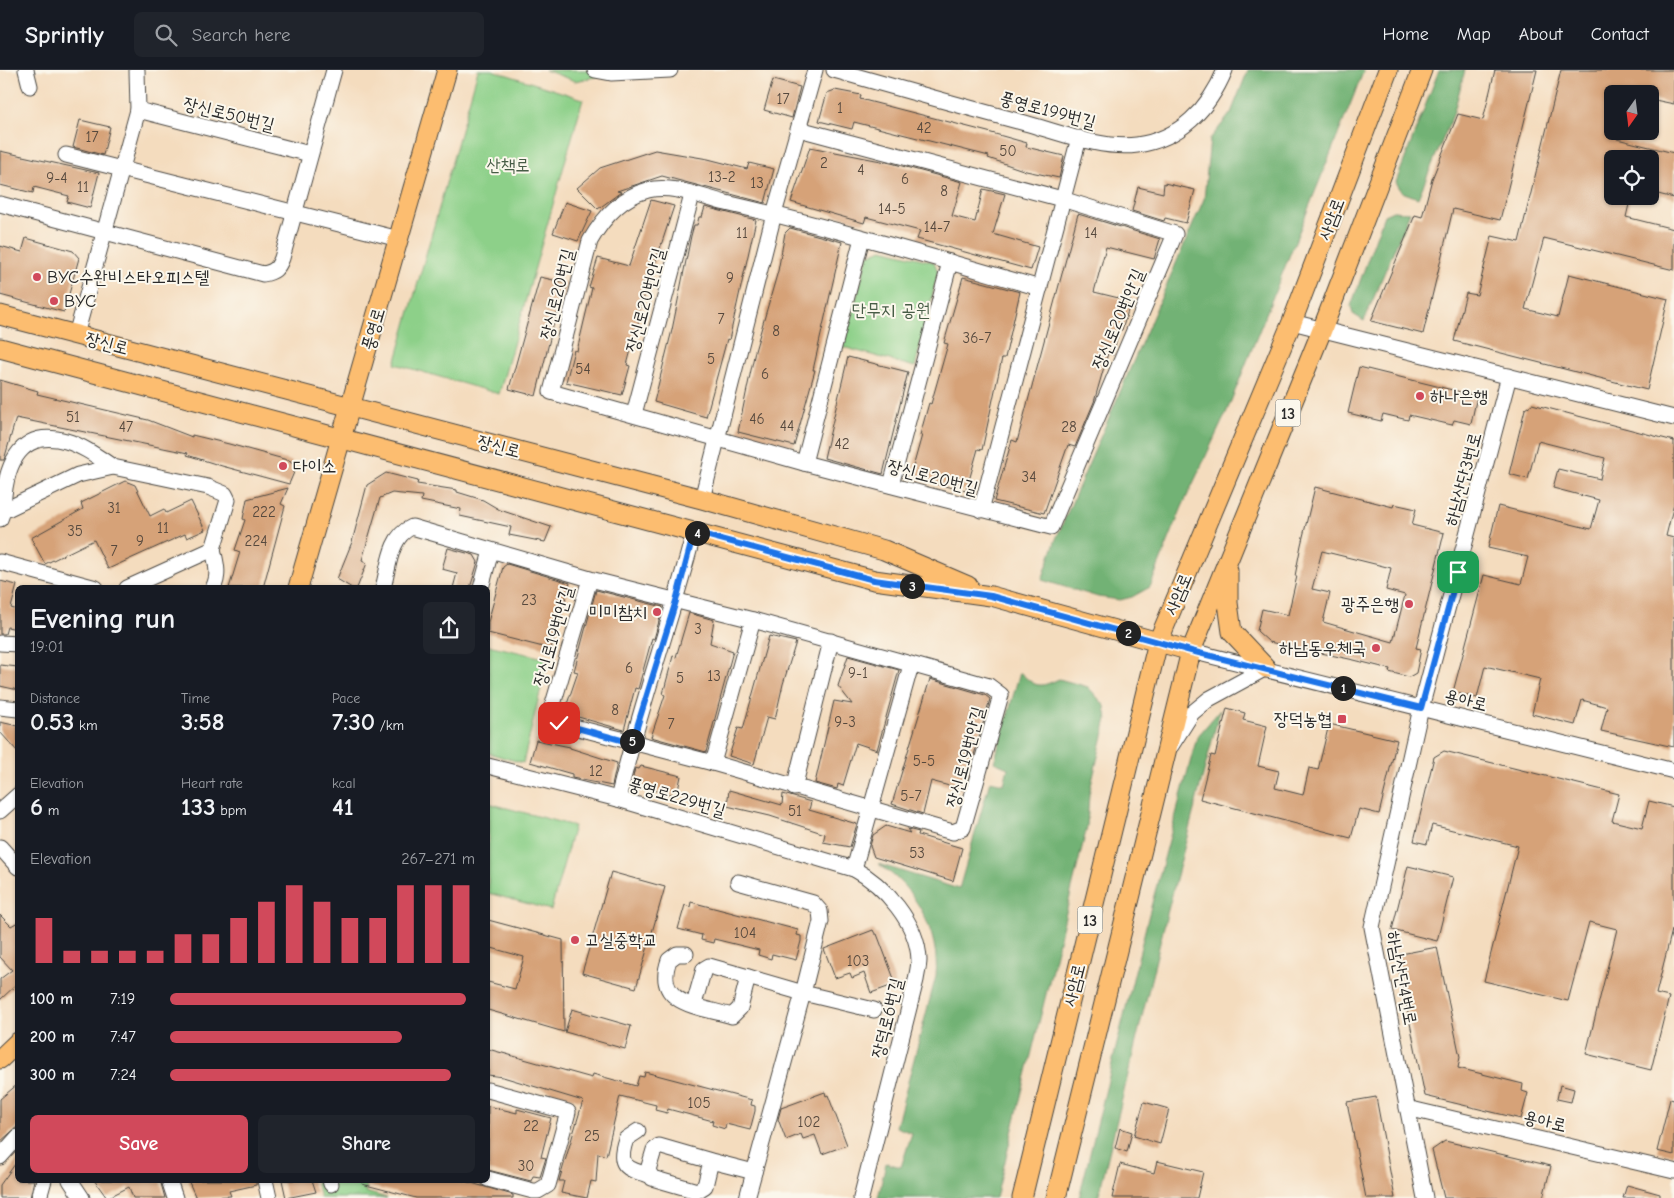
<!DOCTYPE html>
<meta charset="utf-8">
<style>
:root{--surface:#171b24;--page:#20242c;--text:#f1f3f6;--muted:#9ea1a6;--line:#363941;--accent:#d1495b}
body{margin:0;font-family:"Comic Neue","Poor Story",sans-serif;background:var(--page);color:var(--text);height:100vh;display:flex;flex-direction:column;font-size:19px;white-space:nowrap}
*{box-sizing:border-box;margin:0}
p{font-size:16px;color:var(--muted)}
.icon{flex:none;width:28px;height:28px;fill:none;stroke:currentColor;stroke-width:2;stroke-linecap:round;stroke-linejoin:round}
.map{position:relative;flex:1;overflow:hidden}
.sheet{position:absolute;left:15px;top:515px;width:475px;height:598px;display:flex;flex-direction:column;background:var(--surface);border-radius:8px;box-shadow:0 1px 4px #0004}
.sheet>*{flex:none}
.needle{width:32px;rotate:194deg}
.tools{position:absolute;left:1604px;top:15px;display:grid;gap:10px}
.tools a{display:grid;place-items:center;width:55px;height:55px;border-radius:8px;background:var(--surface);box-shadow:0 1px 4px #0004;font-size:25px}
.pin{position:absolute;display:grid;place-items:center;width:42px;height:42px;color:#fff;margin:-21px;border-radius:10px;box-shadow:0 2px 8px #0006}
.km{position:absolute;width:25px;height:25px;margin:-12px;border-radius:50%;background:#222;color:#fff;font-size:14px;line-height:25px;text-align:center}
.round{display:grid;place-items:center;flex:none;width:52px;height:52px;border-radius:8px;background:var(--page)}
.overview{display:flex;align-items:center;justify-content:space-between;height:85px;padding:0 15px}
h1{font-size:28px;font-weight:700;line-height:38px}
.stats{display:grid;grid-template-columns:repeat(3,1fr);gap:8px;height:85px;padding:5px 15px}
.stats div{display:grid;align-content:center}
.stats b{font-size:25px;font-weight:700}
.stats small{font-size:14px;font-weight:400}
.stats p{font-size:14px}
.chart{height:140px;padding:10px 15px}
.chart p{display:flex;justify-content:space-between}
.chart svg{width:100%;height:90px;margin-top:5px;stroke:var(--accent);stroke-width:6}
.primary-button{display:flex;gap:10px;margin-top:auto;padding:10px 15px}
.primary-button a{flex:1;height:58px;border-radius:8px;background:var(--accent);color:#fff;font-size:20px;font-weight:700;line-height:58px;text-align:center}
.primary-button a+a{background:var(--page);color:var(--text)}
ul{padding:0 15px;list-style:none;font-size:16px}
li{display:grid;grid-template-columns:80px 60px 1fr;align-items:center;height:38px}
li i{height:12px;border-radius:6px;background:var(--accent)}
header{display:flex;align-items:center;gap:30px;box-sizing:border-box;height:70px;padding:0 25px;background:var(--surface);border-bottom:1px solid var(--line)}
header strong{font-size:24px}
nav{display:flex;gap:28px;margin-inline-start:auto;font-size:18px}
.search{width:350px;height:45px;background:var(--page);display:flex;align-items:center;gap:12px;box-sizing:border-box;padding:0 18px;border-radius:8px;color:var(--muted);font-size:19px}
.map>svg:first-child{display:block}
.green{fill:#8dd089;stroke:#5c7e5a}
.forest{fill:#72b275;stroke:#4e6e50}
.building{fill:#d6a278;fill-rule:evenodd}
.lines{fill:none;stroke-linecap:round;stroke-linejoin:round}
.minor-casing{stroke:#494641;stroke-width:17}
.major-casing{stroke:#494641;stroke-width:21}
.minor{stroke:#fff;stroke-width:15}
.major{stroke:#fcbd6f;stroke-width:19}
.route-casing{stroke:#fff;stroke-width:10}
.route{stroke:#1a73e8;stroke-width:6}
.poi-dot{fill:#d1495b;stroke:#fbf7ec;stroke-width:2}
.labels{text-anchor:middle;stroke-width:4;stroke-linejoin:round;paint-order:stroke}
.number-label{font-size:15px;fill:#56493e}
.shield{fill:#fbf7ec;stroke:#696865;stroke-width:1}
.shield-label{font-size:16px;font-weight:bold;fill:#2b2b2b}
.street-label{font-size:18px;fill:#2b2b2b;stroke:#fbf7ec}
.park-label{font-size:18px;fill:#485d47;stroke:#fbf7ec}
.poi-label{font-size:18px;fill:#2b2b2b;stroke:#fbf7ec;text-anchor:start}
</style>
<header>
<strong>Sprintly</strong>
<div class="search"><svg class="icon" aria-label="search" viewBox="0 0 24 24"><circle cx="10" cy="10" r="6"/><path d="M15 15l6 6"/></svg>Search here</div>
<nav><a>Home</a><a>Map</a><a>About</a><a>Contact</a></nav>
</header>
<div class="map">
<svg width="1674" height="1128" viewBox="0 0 1674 1128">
<rect width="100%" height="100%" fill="#fbf7ec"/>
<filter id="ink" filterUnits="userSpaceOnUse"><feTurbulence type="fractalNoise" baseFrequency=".02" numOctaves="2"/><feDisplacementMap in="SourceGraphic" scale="10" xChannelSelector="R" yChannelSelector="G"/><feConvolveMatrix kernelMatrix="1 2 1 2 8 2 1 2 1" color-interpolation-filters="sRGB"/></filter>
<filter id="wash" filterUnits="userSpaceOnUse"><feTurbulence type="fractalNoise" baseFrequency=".0096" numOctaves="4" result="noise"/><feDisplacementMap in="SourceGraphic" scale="20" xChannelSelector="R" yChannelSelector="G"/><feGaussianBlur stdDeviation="1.12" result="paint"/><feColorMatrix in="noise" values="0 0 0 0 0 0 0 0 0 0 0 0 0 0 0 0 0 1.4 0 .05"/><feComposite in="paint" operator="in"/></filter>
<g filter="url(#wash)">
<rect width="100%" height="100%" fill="#f4dcbe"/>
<g class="green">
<path d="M478 0H492L583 29 499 324 395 294Z"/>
<path d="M545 0H630L575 11Z"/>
<path d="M882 179 934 192 938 202 915 297 843 277 868 185Z"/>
<path d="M488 575 548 589 523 693 488 683Z"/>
<path d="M488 733 574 756 551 840 488 823Z"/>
<path d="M336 1110H368L365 1122 387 1128H320L316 1111 331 1114Z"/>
</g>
<g class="forest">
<path d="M1248 0H1364L1227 341 1182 437 1150 517 1132 527 1120 530 1098 527 1042 510 1056 469 1204 129 1210 69 1231 43Z"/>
<path d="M1439 0H1465L1453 45 1418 128 1402 122 1396 112Z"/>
<path d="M1393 141 1410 142 1364 251 1353 244 1351 236 1384 145Z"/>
<path d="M1020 602C1036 618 1039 618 1059 609L1088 617 1105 636 1107 649 1089 724 1087 757 996 1128H878L886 1093 901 1097 912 1063 896 1057 936 906C940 862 915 817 878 794L959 819 990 711 1004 714 1008 698 994 692Z"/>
<path d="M1220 640 1167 844 1098 1128H1079L1149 844 1197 667Z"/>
</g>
<g id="blocks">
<g class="building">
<path d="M1495 0H1537L1500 150 1453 139 1423 264 1371 251 1415 145 1422 147 1432 109 1458 44 1483 50Z"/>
<path d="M1561 0H1674V34L1650 29V24H1612V61H1618L1617 69 1674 83V128L1650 122V89H1612V126H1631L1626 147 1674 159V200L1544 168 1525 239 1558 247 1569 204 1668 229 1647 320 1454 271 1466 223 1477 225 1492 166 1519 172Z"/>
<path d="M773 10 800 17 792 48 764 40Z"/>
<path d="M835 20 861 25 860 29 988 62 1027 73 1026 77 1064 86 1059 108 1026 101 988 88 989 86 854 52 852 59 819 51 827 23Z"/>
<path d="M80 50 110 57 103 85 73 77Z"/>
<path d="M810 77 891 93 962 112 952 146 975 152 983 119 1005 124 993 164 1038 177 1031 200 917 169 920 161 866 147 864 153 791 132Z"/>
<path d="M655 80 708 89 747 99 749 93 774 99 765 133 662 106 617 121 621 122 598 139 577 118 600 98Z"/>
<path d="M0 81 99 103 90 138 67 132 69 126 34 117 33 123 0 115Z"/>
<path d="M1164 113 1195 120 1186 153 1165 148 1164 151 1132 141 1138 117 1163 123Z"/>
<path d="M651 130 674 136 638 245 640 246 627 295 630 296 622 325 566 312 574 280 577 281 592 218 589 217 598 188 629 196Z"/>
<path d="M565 132 592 141 578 171 553 163Z"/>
<path d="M705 137 756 150 729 270 727 269 706 347 654 332 672 260 691 166 694 155H697L699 147H702Z"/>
<path d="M1078 144 1160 169 1154 189 1106 177 1094 222 1131 231 1122 260H1119L1113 285 1108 283 1094 332 1075 377 1068 375 1044 443 994 431 1012 370 1017 372Z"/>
<path d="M790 158 842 172 813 300H815L794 376 738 362 755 281 778 201 785 163Z"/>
<path d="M26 168 73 181 79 188 64 242 0 225V176L22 182Z"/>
<path d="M540 207 567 213 560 245 556 244 536 326 509 319Z"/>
<path d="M963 207 1020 222 1005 288H1002L982 380 978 379 966 421 910 408 922 365H920L929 333 931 334 948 274 944 273Z"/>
<path d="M848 287 908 302 883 404 824 388Z"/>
<path d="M1359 297 1477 326 1471 354 1454 350 1452 355 1409 345 1408 350 1383 344 1381 351 1348 343Z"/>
<path d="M0 310 38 321 37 324 148 350 192 367V365L229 374 291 391 295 400 289 414 222 396 187 385 188 383 16 348 4 390H0Z"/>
<path d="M1532 334 1674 371V434L1666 466 1674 468V677L1601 661 1607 637 1582 630 1575 655 1532 644 1540 609 1485 596 1477 628 1453 622 1484 505 1521 514 1528 487 1488 478 1498 436 1591 459 1599 430 1553 418 1558 399 1600 409 1605 388 1538 371 1528 409 1509 404 1525 339Z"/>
<path d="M386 403 418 411 417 414 457 420V422L483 430 500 440 551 457 545 472 509 465 511 457 460 446 461 439 421 431 422 426 392 423 380 428 362 490 367 493 357 518H352L337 509 352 472 367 415Z"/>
<path d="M125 411 135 415 150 446 164 439 166 443 191 431 205 460 187 468 185 464 108 499 94 470 45 494 31 468 83 439 81 433Z"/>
<path d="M1315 417 1393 437 1394 434 1416 439 1412 455 1444 463 1416 578 1421 579 1416 603 1409 607 1389 602 1390 599 1354 590 1269 572 1257 561 1262 539 1288 545 1297 506H1295L1301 475ZM1322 481 1391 498 1386 520 1405 525 1393 572 1323 552 1330 523 1312 519Z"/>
<path d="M288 418 281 434 285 436 263 518H229L240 482 235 480 245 450 243 449 247 429Z"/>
<path d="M448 478 474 485 478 492 470 518H453L457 503 442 499Z"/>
<path d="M507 494 570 513 551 579 488 563V552L503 497Z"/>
<path d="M0 511 17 515 11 538 18 540V559L7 557 5 564H0Z"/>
<path d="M596 520 663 537 654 569 652 568 638 619 635 618 624 660 564 643 578 602 574 601Z"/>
<path d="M689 543 714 550 710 573 733 581 706 682 651 667 665 625 663 624 673 586 676 587Z"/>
<path d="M769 566 796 572 783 614 775 649 767 647 754 694 729 686 738 658 743 659Z"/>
<path d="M848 586 899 600 877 680 856 673 843 716 838 714 837 719 815 713 834 631 852 634 838 616Z"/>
<path d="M0 595 18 597V620L0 616Z"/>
<path d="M930 609 985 625 990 629 964 720 931 711 923 744 892 734Z"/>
<path d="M1227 638 1245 643 1243 650 1267 656 1258 696 1279 701 1275 718 1303 725 1309 698 1318 700 1329 654 1397 670 1379 744 1359 739 1351 768 1200 729 1211 685 1215 686Z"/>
<path d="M0 652 18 656V682L0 662Z"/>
<path d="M536 670 570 677V678L617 693 612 716 572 708V704L530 692Z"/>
<path d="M1444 681 1619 724 1612 751 1642 758 1649 731 1674 737V861L1672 860 1656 924 1669 927 1651 1000 1586 984 1617 859 1589 852 1568 931 1484 911 1518 776 1432 755 1427 774 1414 771 1434 687Z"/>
<path d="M641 696 681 706 677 725 642 718 633 707 635 698 639 699Z"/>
<path d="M729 720 782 735 783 724 811 732 809 740 857 754 850 777 823 772 825 764 770 746 727 736Z"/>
<path d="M886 756 910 763 907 759 919 762 918 765 962 778 953 811 874 787 870 776 873 765Z"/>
<path d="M1408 796 1453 807 1437 871 1392 860Z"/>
<path d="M611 802 665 817 636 918 582 903Z"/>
<path d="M691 832 798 860 797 865 801 866V871L796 890 772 884 771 889 758 885 759 880 714 869 713 873 701 870 702 865 678 859 685 835 690 837Z"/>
<path d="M0 845 11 856 18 852V913L0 930V909L12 900 0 887Z"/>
<path d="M488 850 563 870 564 962 488 940V912L515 919 524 887 488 877Z"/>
<path d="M873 860 875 864H877L896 914 871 923 864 903 852 908 850 903 835 908 824 879Z"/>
<path d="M1437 877 1460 987 1458 998 1523 1014 1522 1021 1528 1023 1521 1049 1425 1026 1396 885Z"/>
<path d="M572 939 631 956 625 979 565 962Z"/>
<path d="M488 979 592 1008 593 1004 636 1016 639 1006 644 1007 645 1002 752 1030 751 1035 755 1036V1041L750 1060 726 1054 725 1059 712 1055 713 1051 668 1039 667 1043 655 1040 656 1035 620 1026 606 1086 598 1083 596 1112 591 1111 587 1128 561 1123 564 1111H559L583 1031 503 1007 488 1005Z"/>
<path d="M18 1014V1056L0 1072V1029Z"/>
<path d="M1560 1015 1574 1019 1571 1032 1557 1029Z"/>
<path d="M825 1022 826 1026 828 1025 847 1075 822 1084 815 1065 803 1069 801 1064 786 1070 778 1049 781 1038Z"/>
<path d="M1376 1027 1395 1128H1366L1347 1032Z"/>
<path d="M1670 1029 1674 1030V1085L1657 1081Z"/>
<path d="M1144 1032 1169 1039 1160 1074 1134 1066Z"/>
<path d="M488 1036 517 1043V1039L551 1048 541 1087 546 1088 540 1107 533 1106 531 1111 488 1100Z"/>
<path d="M1120 1058 1132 1062 1127 1082 1115 1078Z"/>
<path d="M1445 1071 1551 1096 1543 1128H1444L1432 1080Z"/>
<path d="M18 1090V1110H34L30 1128H0V1115Z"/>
<path d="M1157 1091 1203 1102 1197 1128H1112L1120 1094 1154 1103Z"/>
<path d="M94 1110H160L165 1128H133L129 1117 107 1128Z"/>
<path d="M188 1110H256V1115L229 1121 231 1126 196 1128Z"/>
<path d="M282 1110H312L316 1122 286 1128Z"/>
<path d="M363 1110H461L513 1125V1128H416L362 1114Z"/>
<path d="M1627 1115 1660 1124V1128H1623Z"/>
</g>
</g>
</g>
<g filter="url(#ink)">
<use href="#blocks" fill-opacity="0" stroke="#494641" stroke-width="1"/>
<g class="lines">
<defs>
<g id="minor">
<path d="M26 0 30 16"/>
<path d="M595 0 611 3 670 0"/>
<path d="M834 0C898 18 961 36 1025 53 1058 62 1103 80 1137 75 1180 69 1209 39 1225 0"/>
<path d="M138 40 310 84"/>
<path d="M799 59 1062 129 1175 164 1051 457 804 393 551 322 590 171C603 148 621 127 648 120 673 114 701 127 726 133 831 157 935 188 1040 218"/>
<path d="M66 85 399 169"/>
<path d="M0 134 263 204C274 202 278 199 282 188L334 0"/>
<path d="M1292 252 1674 348"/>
<path d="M76 265 138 40 137 0"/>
<path d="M634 344 692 125"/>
<path d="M804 393 862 168"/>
<path d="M891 415 950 192"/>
<path d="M702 429 774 144 815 0"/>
<path d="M981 440 1079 68"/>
<path d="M3 441C4 402 16 357 66 371 83 376 98 387 113 397"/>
<path d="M0 449 3 441 78 405 113 397 208 417 225 424 228 430 213 479 127 518"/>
<path d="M0 492 96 518"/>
<path d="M213 518C220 505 216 493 213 479"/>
<path d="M383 518C389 496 390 466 412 457L590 509 753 550 989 616 1001 625 963 758 953 762 938 758 713 693 559 653 551 641 590 509"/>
<path d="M481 518 491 481"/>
<path d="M0 573 18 574"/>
<path d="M1191 581 1674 701"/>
<path d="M0 637 18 639"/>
<path d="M1171 676 1192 643 1209 629 1266 598"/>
<path d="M713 693 753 550"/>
<path d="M488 696 618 729 854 799C884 815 918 853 919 890 919 896 917 903 916 910L861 1128"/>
<path d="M794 718 831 571"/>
<path d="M618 729C639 639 671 552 694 462"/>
<path d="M0 741 18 725"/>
<path d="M0 777 18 797"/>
<path d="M854 799 911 595"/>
<path d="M738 812 813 833 820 841 821 851 803 923 874 940"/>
<path d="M686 884H677L669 890C653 935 699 936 732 946L740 938 748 907 803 923 747 1128"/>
<path d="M694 934 704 899 709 896 748 907"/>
<path d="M488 1020 568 1042 548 1115 538 1121H533L488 1109"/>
<path d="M1407 1038 1674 1101"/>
<path d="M638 1061 626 1069C617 1095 625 1099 649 1105"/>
<path d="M0 1087 18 1067"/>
<path d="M711 1091 659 1076 654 1080 648 1100 652 1108 697 1121 705 1116 711 1091 754 1102"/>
<path d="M70 1110 82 1128"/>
<path d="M169 1110 175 1128"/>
<path d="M265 1110 269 1128"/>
<path d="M330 1110 331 1114"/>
<path d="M39 1128 44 1110"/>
<path d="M1425 1128 1372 857 1421 638 1509 306"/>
</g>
<g id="major">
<path d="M0 245 702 429 884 480 968 516"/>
<path d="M0 278 874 510 991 526 1191 581"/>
<path d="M1228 500V533L1232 562 1266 598"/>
<path d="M298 518 447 0"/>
<path d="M0 989 18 972"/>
<path d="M1022 1128 1158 572 1292 252 1388 0"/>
<path d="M1056 1128 1191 581 1322 260 1422 0"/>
</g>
</defs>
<use href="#minor" class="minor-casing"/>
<use href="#major" class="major-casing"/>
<use href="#minor" class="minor"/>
<use href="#major" class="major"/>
</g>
</g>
<g class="lines" filter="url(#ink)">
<defs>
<path id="route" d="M559 653 632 673 676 531 694 462 874 510 991 526 1191 581 1421 638 1458 502"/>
</defs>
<use href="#route" class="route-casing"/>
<use href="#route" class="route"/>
</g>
<g class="poi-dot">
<circle cx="37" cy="207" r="5"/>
<circle cx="54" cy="231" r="5"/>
<circle cx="1420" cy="326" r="5"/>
<circle cx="283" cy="396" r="5"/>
<circle cx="1409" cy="534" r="5"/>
<circle cx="657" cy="542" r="5"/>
<circle cx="1376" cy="578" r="5"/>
<rect x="1337" y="644" width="10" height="10" rx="2.5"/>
<circle cx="575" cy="870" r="5"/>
</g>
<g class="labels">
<g class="number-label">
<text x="783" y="34">17</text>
<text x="840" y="43">1</text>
<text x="924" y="63">42</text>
<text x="92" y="72">17</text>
<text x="1008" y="86">50</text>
<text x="824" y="98">2</text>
<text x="861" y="105">4</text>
<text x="722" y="112">13-2</text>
<text x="57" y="113">9-4</text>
<text x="905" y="114">6</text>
<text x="757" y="118">13</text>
<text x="83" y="122">11</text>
<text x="944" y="126">8</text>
<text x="892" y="144">14-5</text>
<text x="937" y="162">14-7</text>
<text x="742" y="168">11</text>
<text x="1091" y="168">14</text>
<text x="730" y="213">9</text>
<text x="721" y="254">7</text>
<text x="776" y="266">8</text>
<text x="977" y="273">36-7</text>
<text x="711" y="294">5</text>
<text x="583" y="304">54</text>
<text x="765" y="309">6</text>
<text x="73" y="352">51</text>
<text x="757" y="354">46</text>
<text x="787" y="361">44</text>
<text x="126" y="362">47</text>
<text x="1069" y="362">28</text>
<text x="842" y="379">42</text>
<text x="1029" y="412">34</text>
<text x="114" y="443">31</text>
<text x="264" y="447">222</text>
<text x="163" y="463">11</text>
<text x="75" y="466">35</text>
<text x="140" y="476">9</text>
<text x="256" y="476">224</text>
<text x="114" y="486">7</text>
<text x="529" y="535">23</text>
<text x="698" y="564">3</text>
<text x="629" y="603">6</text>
<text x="858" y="608">9-1</text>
<text x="714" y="611">13</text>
<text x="680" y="613">5</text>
<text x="615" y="645">8</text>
<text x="845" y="657">9-3</text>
<text x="671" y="659">7</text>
<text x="924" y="696">5-5</text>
<text x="596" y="706">12</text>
<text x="911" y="731">5-7</text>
<text x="795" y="746">51</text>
<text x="917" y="788">53</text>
<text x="745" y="868">104</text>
<text x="858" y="896">103</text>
<text x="699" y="1038">105</text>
<text x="809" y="1057">102</text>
<text x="531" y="1061">22</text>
<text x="592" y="1071">25</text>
<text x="526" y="1101">30</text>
</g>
<g class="shield">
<rect x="1275.5" y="329.5" width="25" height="27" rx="4"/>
<rect x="1077.5" y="836.5" width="25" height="27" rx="4"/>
</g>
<g class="shield-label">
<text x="1288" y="349">13</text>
<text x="1090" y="856">13</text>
</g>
<g class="street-label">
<text transform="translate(1048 40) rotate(15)" y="6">풍영로199번길</text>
<text transform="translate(229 44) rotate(14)" y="6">장신로50번길</text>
<text transform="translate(1331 149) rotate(-69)" y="6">사암로</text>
<text transform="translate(557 224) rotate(-76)" y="6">장신로20번길</text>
<text transform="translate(645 230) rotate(-75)" y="6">장신로20번안길</text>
<text transform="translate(1118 249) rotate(-67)" y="6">장신로20번안길</text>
<text transform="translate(373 259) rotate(-74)" y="6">풍영로</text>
<text transform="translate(107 273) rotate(15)" y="6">장신로</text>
<text transform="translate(499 376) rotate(15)" y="6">장신로</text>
<text transform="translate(933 407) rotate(15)" y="6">장신로20번길</text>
<text transform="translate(1463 409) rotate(-75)" y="6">하남산단3번로</text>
<text transform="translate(1178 524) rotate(-67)" y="6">사암로</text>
<text transform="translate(553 566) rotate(-74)" y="6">장신로19번안길</text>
<text transform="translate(1466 630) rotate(14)" y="6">용아로</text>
<text transform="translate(965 687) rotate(-75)" y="6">장신로19번안길</text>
<text transform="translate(677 727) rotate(16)" y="6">풍영로229번길</text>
<text transform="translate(1402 908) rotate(79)" y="6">하남산단4번로</text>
<text transform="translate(1074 915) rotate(-76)" y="6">사암로</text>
<text transform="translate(887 948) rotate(-76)" y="6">장덕로6번길</text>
<text transform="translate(1545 1051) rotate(13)" y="6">용아로</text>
</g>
<g class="park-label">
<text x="508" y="101">산책로</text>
<text x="891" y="246">단무지 공원</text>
</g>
<g class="poi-label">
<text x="47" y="213">BYC수완비스타오피스텔</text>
<text x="64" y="237">BYC</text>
<text x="1430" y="332">하나은행</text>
<text x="293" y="402">다이소</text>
<text x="1399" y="540" text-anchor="end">광주은행</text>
<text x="647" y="548" text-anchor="end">미미참치</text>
<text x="1366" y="584" text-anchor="end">하남동우체국</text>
<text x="1332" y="655" text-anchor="end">장덕농협</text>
<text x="585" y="876">고실중학교</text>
</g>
</g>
</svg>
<div class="tools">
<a><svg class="needle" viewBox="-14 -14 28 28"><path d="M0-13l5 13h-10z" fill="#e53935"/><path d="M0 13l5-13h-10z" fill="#9ea1a6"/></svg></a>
<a><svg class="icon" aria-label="locate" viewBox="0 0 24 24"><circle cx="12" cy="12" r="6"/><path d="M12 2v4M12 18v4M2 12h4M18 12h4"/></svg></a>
</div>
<div class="pin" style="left:1458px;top:502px;background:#1e9e55"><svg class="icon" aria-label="arrive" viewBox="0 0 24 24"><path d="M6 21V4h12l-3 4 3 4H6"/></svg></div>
<div class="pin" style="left:559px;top:653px;background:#d93025"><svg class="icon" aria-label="check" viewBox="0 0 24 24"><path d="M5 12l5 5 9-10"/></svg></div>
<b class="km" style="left:1343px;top:618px">1</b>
<b class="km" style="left:1128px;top:563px">2</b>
<b class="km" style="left:912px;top:516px">3</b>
<b class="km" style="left:697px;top:463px">4</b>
<b class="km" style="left:632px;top:671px">5</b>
<section class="sheet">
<div class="overview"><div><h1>Evening run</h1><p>19:01</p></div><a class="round"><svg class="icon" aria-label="share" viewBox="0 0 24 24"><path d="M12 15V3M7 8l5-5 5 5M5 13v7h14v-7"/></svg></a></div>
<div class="stats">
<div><p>Distance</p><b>0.53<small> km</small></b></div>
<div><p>Time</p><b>3:58</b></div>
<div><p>Pace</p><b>7:30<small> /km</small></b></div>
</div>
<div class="stats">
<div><p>Elevation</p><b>6<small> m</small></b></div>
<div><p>Heart rate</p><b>133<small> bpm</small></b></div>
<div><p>kcal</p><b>41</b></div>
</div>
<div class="chart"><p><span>Elevation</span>267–271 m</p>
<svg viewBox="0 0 160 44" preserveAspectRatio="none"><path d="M5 44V22M15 44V38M25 44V38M35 44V38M45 44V38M55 44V30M65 44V30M75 44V22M85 44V14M95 44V6M105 44V14M115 44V22M125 44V22M135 44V6M145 44V6M155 44V6"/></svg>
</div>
<ul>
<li><b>100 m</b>7:19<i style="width:97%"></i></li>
<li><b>200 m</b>7:47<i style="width:76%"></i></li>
<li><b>300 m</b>7:24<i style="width:92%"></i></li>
</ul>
<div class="primary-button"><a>Save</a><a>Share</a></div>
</section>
</div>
